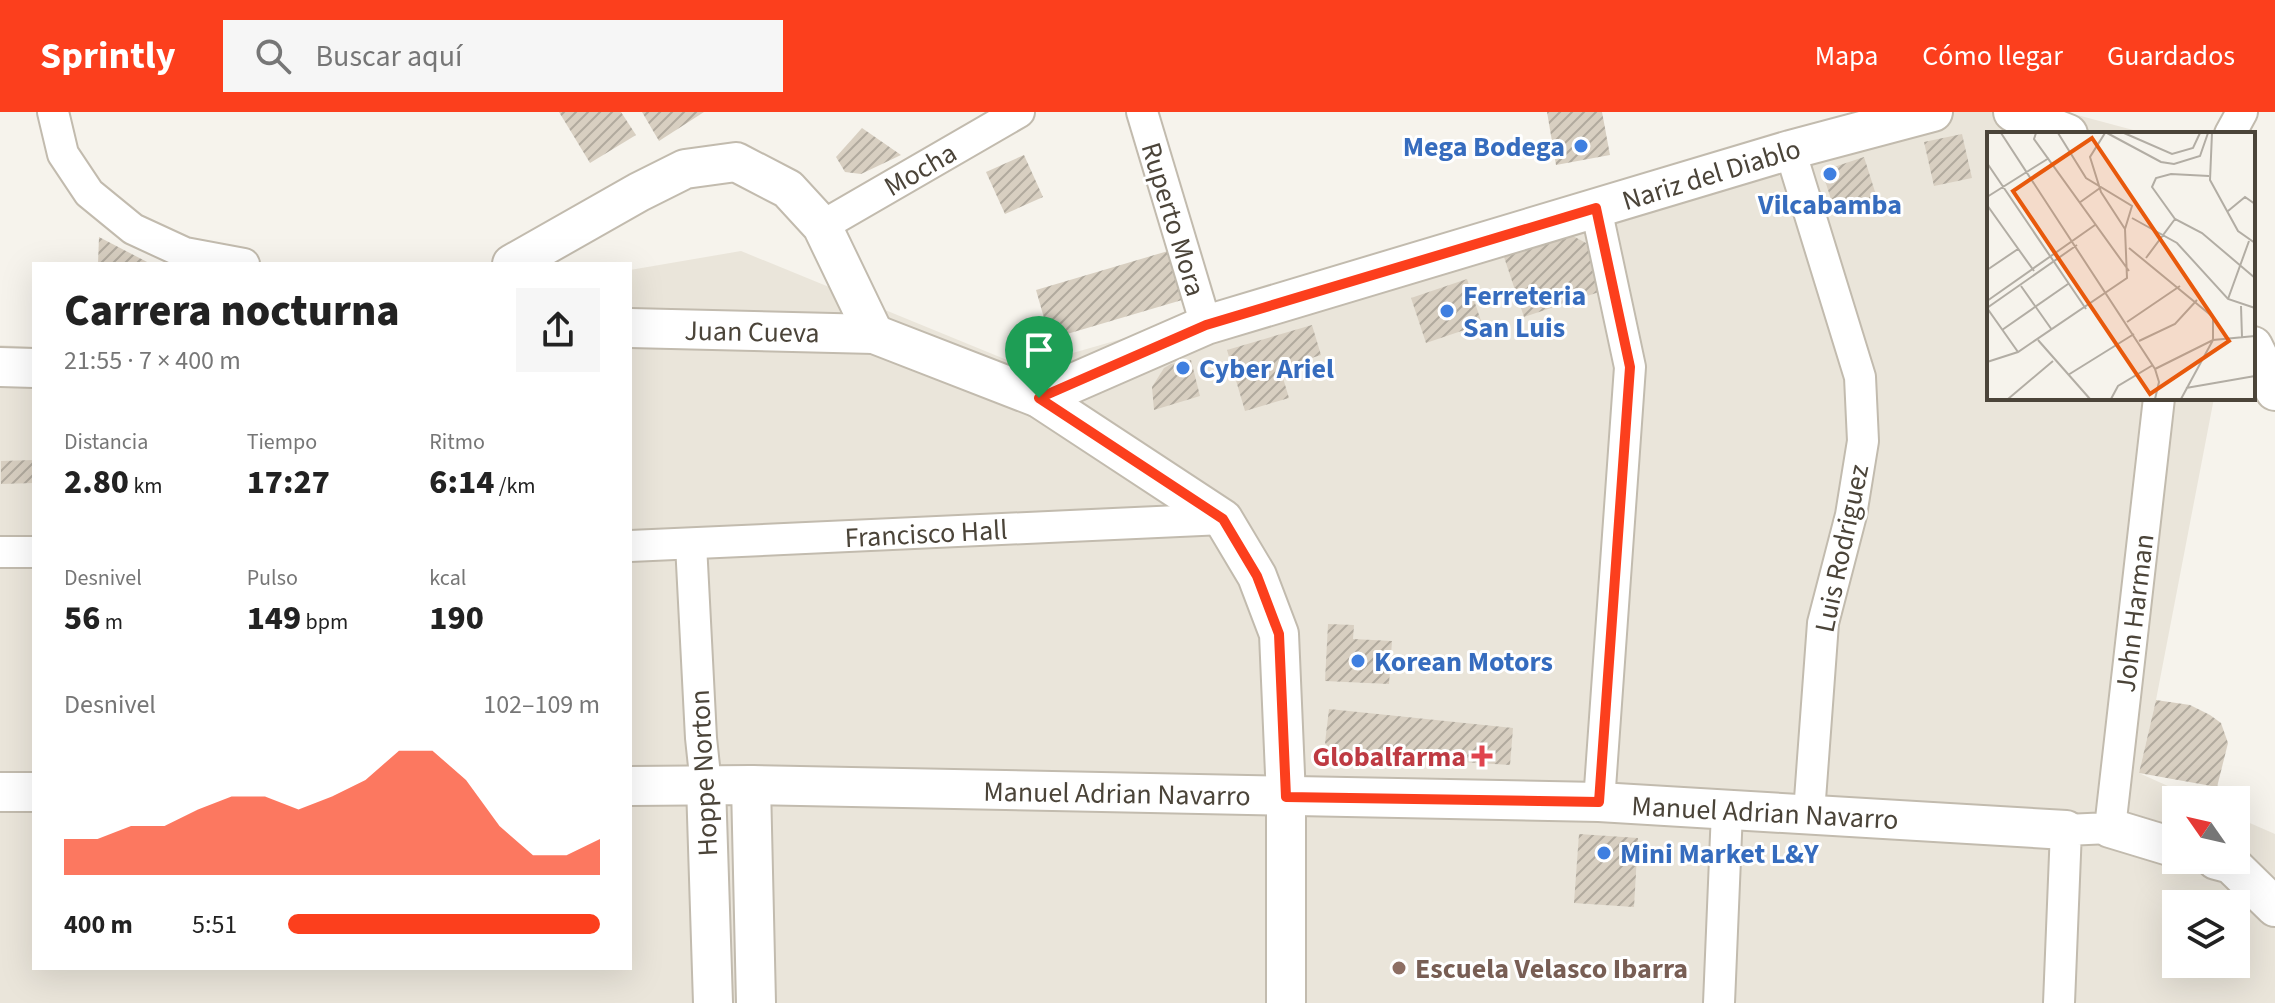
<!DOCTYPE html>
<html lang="es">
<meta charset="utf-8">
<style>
:root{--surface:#fff;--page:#f6f6f6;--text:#222;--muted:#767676;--accent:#fc3f1d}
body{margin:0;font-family:"Source Sans 3",sans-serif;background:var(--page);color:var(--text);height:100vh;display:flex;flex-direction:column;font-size:30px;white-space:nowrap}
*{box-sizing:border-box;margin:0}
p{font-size:26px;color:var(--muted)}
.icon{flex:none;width:44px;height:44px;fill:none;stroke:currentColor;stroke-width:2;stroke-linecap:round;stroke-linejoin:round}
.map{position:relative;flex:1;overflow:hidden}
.drawer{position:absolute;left:32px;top:150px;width:600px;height:708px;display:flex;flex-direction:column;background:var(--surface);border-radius:0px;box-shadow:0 8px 32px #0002}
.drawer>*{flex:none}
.needle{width:52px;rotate:304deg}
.fabs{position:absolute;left:2162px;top:674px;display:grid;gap:16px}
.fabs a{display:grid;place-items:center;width:88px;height:88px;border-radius:0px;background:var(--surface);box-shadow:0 8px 32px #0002;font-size:40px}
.pin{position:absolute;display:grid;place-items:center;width:68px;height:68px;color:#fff;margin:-82px -34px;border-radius:50% 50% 50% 0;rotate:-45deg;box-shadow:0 0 8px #0007}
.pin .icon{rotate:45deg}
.round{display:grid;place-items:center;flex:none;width:84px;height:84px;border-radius:0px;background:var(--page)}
.head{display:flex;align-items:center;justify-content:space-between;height:136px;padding:0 32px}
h1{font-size:44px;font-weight:800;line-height:60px}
.metrics{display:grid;grid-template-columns:repeat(3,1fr);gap:12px;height:136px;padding:8px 32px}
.metrics div{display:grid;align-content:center}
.metrics b{font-size:34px;font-weight:800}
.metrics small{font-size:22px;font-weight:400}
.metrics p{font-size:22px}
.chart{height:224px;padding:16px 32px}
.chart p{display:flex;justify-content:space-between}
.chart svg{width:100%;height:144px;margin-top:8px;fill:var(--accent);opacity:.7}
ul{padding:0 32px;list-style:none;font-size:26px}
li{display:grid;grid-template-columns:128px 96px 1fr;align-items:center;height:60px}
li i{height:20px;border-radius:10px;background:var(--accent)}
header{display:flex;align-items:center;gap:48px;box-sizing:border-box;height:112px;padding:0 40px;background:var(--accent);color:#fff}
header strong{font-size:38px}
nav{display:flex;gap:44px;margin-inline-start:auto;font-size:28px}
.search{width:560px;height:72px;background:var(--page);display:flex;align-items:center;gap:20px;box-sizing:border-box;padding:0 28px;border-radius:0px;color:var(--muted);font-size:30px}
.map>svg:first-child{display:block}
.residential{fill:#eae5da;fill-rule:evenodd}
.building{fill:url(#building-hatch)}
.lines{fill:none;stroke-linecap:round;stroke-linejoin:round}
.minor-casing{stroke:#c2bbae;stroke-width:34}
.tertiary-casing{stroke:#c2bbae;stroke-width:42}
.minor{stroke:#fff;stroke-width:30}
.tertiary{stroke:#fff;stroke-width:38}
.route-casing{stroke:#fff;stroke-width:16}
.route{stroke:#fc3f1d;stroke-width:10}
.shop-dot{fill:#3f7fe0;stroke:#fff;stroke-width:3}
.health-dot{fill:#e0444e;stroke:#fff;stroke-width:3}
.education-dot{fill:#8d6e63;stroke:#fff;stroke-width:3}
.labels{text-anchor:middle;stroke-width:6;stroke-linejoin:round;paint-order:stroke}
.shop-label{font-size:28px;font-weight:bold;fill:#366cbe;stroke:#fff;text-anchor:start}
.street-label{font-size:28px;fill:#4b4439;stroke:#fff}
.health-label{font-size:28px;font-weight:bold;fill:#be3a42;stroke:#fff;text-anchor:end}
.education-label{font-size:28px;font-weight:bold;fill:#785e54;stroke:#fff;text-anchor:start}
.inset-road{fill:none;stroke:#b2ada4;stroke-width:2}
.view{fill:#e8590c;fill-opacity:0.15;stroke:#e8590c;stroke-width:4}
.inset-edge{fill:none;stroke:#4b4439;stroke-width:4}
</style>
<header>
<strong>Sprintly</strong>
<div class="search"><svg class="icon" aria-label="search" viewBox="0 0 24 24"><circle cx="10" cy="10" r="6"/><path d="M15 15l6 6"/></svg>Buscar aquí</div>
<nav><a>Mapa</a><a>Cómo llegar</a><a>Guardados</a></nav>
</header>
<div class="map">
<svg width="2275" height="891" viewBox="0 0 2275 891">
<defs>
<pattern id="building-hatch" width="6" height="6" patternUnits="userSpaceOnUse" patternTransform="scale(2)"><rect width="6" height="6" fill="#d8cfc1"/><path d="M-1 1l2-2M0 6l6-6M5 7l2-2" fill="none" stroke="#b1aa9e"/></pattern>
</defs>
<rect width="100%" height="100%" fill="#f6f3ec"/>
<path class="residential" d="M1911 0H2066L2148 22H1989V286H2214L2156 588 2139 661 2199 688H2176V748H2236V705L2275 722V891H0V233L34 235V856H630V158L741 139 1024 255ZM2176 792H2236V852H2176Z"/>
<g class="building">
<path d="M559 0H621L636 23 590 51Z"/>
<path d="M642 0H704L659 29Z"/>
<path d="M1547 0H1602L1610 43 1556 53Z"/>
<path d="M862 16 901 43 861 62 845 60 836 45Z"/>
<path d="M1962 22 1972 66 1934 74 1924 30Z"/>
<path d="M1024 43 1043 85 1005 102 986 60Z"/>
<path d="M1864 45 1877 86 1835 100 1822 59Z"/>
<path d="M1571 123 1586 131 1602 179 1524 205 1504 145Z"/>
<path d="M99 125 151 152H98Z"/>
<path d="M1168 139 1182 188 1050 227 1036 178Z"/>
<path d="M1467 167 1482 212 1426 231 1411 186Z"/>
<path d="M1312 213 1321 243 1280 256 1289 286 1245 299 1227 238Z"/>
<path d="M1191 248 1200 284 1154 298 1152 275 1164 256 1171 252Z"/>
<path d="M34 348V371L1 372V349Z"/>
<path d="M1328 512 1354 513 1353 527 1392 529 1389 572 1325 569Z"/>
<path d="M2156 588 2190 593 2210 603 2221 611 2228 631 2217 675 2139 661Z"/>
<path d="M1329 597 1513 616 1510 653 1335 642 1325 631Z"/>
<path d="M1579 722 1638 726 1634 795 1574 791Z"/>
</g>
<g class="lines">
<defs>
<g id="minor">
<path d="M53 0 63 42 89 81 133 117 185 141 244 152"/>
<path d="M1142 0 1206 213"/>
<path d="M2230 22 2242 0"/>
<path d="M1790 38 1860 265 1863 329 1851 403 1823 511 1809 701"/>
<path d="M1596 96 1630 255 1599 690"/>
<path d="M822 114 1019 0"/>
<path d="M691 432 701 626 706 673"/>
<path d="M630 434 1223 407"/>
<path d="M0 440H34"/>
<path d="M1719 891 1727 699"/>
<path d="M2059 891 2066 718 2110 716 2159 286"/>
</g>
<g id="tertiary">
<path d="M2013 0 2068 22"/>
<path d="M512 152 639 80 685 57 736 50 788 77 822 114 874 222"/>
<path d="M630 216 874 222 1039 286 1223 407 1257 464 1279 522 1286 685V891"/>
<path d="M2253 234 2275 279"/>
<path d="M0 255 34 256"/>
<path d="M1039 286 1206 213 1790 38 1933 0"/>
<path d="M706 673 713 891"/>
<path d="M751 673 756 891"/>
<path d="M630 674 751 673 1599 690 2066 718"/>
<path d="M0 680H34"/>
<path d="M2110 716 2176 736"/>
<path d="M2216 748 2231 752 2275 795"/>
</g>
</defs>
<use href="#minor" class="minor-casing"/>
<use href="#tertiary" class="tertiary-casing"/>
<use href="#minor" class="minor"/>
<use href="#tertiary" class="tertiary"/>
</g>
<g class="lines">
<defs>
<path id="route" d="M1596 96 1630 255 1599 690 1286 685 1279 522 1257 464 1223 407 1039 286 1206 213Z"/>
</defs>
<use href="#route" class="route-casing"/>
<use href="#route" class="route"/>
</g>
<g class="shop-dot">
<circle cx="1581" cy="34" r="8"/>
<circle cx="1830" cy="62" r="8"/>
<circle cx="1447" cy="199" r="8"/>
<circle cx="1183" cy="256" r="8"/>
<circle cx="1358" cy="549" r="8"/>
<circle cx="1604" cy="741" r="8"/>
</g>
<path class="health-dot" d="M1478 632h8v8h8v8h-8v8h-8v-8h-8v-8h8z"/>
<circle class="education-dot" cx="1399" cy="856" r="8"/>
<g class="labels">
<g class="shop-label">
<text x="1565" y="44" text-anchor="end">Mega Bodega</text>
<text x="1830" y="102" text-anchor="middle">Vilcabamba</text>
<text x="1463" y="193">Ferreteria<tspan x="1463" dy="32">San Luis</tspan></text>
<text x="1199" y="266">Cyber Ariel</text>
<text x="1374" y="559">Korean Motors</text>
<text x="1620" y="751">Mini Market L&amp;Y</text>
</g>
<g class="street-label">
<text transform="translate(920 57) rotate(-30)" y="10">Mocha</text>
<text transform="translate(1711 62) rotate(-17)" y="10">Nariz del Diablo</text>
<text transform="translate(1174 107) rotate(73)" y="10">Ruperto Mora</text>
<text transform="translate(752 219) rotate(1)" y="10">Juan Cueva</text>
<text transform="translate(926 421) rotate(-3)" y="10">Francisco Hall</text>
<text transform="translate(1841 436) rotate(-78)" y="10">Luis Rodriguez</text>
<text transform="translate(2134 501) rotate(-83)" y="10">John Harman</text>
<text transform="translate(703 661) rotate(-93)" y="10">Hoppe Norton</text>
<text transform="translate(1117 681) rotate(1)" y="10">Manuel Adrian Navarro</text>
<text transform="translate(1765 700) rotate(3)" y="10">Manuel Adrian Navarro</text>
</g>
<g class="health-label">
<text x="1466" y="654">Globalfarma</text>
</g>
<g class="education-label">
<text x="1415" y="866">Escuela Velasco Ibarra</text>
</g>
</g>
<g transform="translate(1987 20)">
<rect width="268" height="268" fill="#f6f3ec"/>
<path class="inset-road" d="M14 1 168 237 172 250 168 267M49 1 47 7 142 139M71 1 99 46 145 74 138 97M120 1 174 30 187 32 213 24 221 1M137 1 185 22 206 16 213 1M225 1 223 48 251 99 268 111M0 31 99 177M222 44 184 42 169 46 165 55 188 87 215 101 268 146M0 65 62 26M92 71 113 56M0 73 47 139M241 79 258 65 268 72M145 86 190 111 241 167 268 176M142 116 226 185V208L194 267M159 126 188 87M0 138 31 117M34 154 65 198M241 167 262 109M0 169 108 93M254 174 255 205M140 190 193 154M15 198 81 152M51 208 103 267M152 209 188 192 210 168M31 220 0 176 90 113M0 230 31 220 140 146 138 97 114 60 103 25 118 1M168 237 226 208 268 204M81 243 147 202M199 256 268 244M21 267 66 229M124 267 131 254 166 233"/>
<path class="view" d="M105 6 242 209 163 262 26 59Z"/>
<rect width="268" height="268" class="inset-edge"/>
</g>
</svg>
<div class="fabs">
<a><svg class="needle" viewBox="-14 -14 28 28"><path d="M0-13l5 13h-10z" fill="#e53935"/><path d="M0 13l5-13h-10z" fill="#767676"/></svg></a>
<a><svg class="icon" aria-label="layers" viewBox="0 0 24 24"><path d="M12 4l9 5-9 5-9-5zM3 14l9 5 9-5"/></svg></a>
</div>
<div class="pin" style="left:1039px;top:286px;background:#1e9e55"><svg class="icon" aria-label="arrive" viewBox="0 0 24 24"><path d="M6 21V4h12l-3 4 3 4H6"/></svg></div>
<section class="drawer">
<div class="head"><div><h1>Carrera nocturna</h1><p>21:55 · 7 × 400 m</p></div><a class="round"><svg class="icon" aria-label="share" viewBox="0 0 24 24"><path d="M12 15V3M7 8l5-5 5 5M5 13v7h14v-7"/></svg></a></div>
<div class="metrics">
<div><p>Distancia</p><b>2.80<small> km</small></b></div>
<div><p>Tiempo</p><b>17:27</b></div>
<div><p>Ritmo</p><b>6:14<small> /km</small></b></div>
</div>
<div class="metrics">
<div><p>Desnivel</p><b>56<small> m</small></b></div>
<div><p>Pulso</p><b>149<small> bpm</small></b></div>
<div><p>kcal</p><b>190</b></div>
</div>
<div class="chart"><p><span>Desnivel</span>102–109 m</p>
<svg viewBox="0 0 160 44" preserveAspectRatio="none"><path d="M0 44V33L10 33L20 29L30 29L40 24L50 20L60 20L70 24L80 20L90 15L100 6L110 6L120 15L130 29L140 38L150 38L160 33V44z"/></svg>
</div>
<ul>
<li><b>400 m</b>5:51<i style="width:100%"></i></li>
</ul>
</section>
</div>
